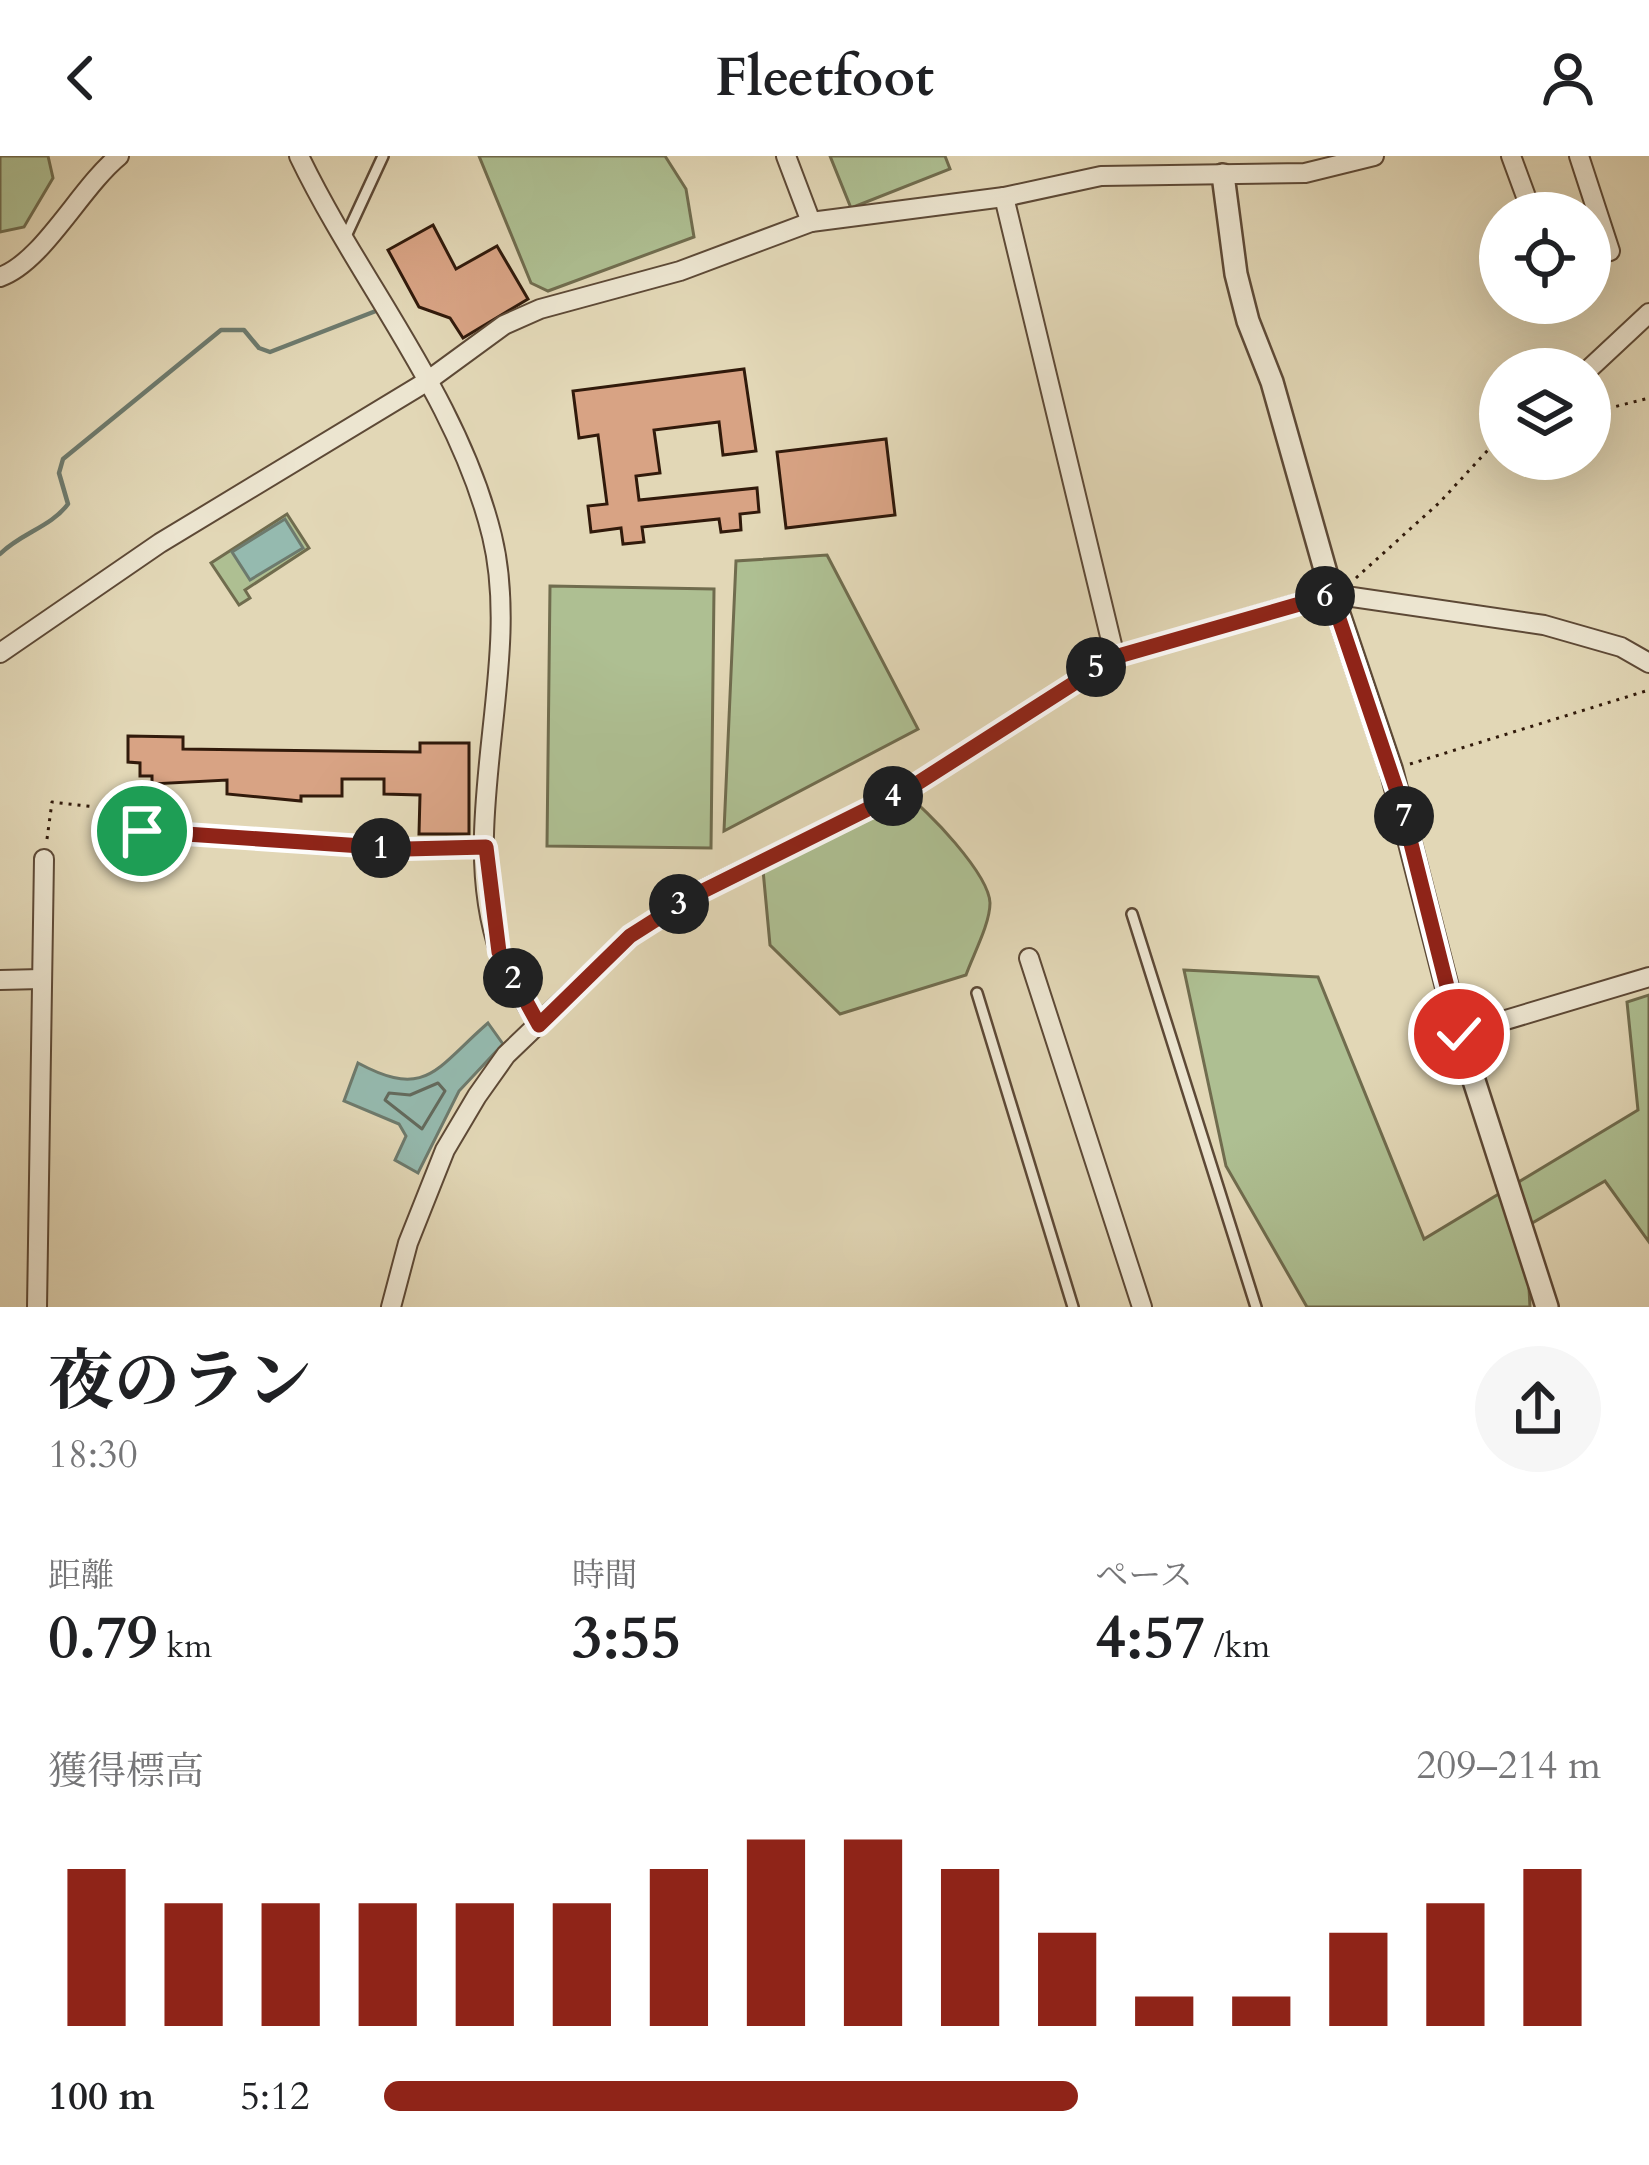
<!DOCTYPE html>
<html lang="ja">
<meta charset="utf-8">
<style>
:root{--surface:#fff;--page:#f6f6f6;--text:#202124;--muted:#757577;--accent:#8f2418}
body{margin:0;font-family:Cardo,"Noto Serif JP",serif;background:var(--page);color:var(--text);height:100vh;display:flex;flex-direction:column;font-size:45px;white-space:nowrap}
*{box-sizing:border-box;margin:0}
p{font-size:39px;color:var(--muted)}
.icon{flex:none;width:66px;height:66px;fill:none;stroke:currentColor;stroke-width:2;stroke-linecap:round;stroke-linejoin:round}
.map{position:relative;height:1151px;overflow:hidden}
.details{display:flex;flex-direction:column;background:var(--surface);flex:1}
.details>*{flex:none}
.fabs{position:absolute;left:1479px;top:36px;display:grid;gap:24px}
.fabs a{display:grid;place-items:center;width:132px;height:132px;border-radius:50%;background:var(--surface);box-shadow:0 12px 48px #0002;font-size:60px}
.pin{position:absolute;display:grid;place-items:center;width:102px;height:102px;color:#fff;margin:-51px;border:6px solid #fff;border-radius:50%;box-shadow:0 3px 12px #0007}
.km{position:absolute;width:60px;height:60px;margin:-30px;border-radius:50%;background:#222;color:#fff;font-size:33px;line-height:60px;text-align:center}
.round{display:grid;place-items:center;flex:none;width:126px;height:126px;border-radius:63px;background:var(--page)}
.headline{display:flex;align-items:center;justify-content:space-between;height:204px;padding:0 48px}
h1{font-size:66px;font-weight:700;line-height:90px}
.metrics{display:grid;grid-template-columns:repeat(3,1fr);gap:18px;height:204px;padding:12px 48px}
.metrics div{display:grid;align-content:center}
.metrics b{font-size:60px;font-weight:700}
.metrics small{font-size:33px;font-weight:400}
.metrics p{font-size:33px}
.chart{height:336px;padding:24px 48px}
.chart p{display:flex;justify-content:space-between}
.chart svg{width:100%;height:216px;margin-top:12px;stroke:var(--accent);stroke-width:6}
ul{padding:0 48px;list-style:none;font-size:39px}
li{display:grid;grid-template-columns:192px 144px 1fr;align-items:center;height:90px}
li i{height:30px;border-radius:15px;background:var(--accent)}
header{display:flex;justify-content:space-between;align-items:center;height:156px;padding:0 48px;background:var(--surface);font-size:54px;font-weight:700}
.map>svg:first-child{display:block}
.green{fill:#aebf92;stroke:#706c4e;stroke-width:3}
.water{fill:#95baaf;stroke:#6d7a6d;stroke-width:3}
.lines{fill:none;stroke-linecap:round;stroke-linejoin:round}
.shore{stroke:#636a5d;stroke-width:3}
.stream{stroke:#6d7a6d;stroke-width:4.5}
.building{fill:#d8a384;stroke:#311a0b;stroke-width:3}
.service-casing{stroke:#5d4936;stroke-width:14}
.minor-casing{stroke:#5d4936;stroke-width:22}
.tertiary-casing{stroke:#5d4936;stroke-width:26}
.path{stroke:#311a0b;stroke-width:3;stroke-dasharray:3 6;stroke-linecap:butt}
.service{stroke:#ece5d0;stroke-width:9}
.minor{stroke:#ece5d0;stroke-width:18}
.tertiary{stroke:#ece5d0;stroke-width:21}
.route-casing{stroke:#fff;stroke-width:24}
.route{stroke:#8f2418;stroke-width:15}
</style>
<header><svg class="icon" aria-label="back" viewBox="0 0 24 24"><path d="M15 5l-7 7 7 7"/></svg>Fleetfoot<svg class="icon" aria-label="person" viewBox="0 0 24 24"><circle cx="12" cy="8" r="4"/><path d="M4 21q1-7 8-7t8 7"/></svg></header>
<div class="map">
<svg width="1649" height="1151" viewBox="0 0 1649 1151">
<rect width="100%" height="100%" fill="#e2d7b6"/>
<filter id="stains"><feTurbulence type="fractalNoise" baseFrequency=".00167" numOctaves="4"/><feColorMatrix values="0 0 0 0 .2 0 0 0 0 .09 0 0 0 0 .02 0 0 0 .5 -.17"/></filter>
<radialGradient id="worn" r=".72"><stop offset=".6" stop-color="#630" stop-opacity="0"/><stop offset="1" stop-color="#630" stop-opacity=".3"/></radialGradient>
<g class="green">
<path d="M0 0H48L53 22 24 71 0 76Z"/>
<path d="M479 0H665L686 33 694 81 548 135 531 127Z"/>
<path d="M830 0H945L950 13 851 52Z"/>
<path d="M287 358 309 392 245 434 250 442 239 449 211 407Z"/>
<path d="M827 399 918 573 724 675 736 405Z"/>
<path d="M550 430 714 433 711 692 547 690Z"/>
<path d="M904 637C927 653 989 718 990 747 990 768 973 799 966 819L840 858 770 789 763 714Z"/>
<path d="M1184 814 1318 821 1424 1083 1638 954 1627 846 1649 839V1086L1605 1025 1513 1078 1528 1112 1530 1151H1307L1226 1010Z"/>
</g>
<g class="water">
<path d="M285 363 303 392 250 424 232 396Z"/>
<path d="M488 867 503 888 459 935 418 1017 395 1004 406 980 399 968 344 945 358 907C427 944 436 912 488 867Z"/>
</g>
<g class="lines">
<path class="shore" d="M438 927 445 935 422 973 385 944 389 937 410 939Z"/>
<path class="stream" d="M0 398C21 377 51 371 68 348L59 317 63 303 221 174H244L259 192 270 196 381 153"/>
</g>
<g class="building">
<path d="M433 69 456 113 497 90 528 143 463 182 450 162 419 151 388 94Z"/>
<path d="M744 213 756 295 723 299 719 266 654 274 660 317 636 320 639 344 757 332 759 356 740 358 741 374 721 376 719 363 642 371 644 386 623 388 621 372 591 376 588 350 607 348 598 279 579 282 573 235Z"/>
<path d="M886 283 895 359 786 372 777 296Z"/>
<path d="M128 580 183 581V593L420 596V587H469V678H419L420 639 384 638V623H342V640H301V645L227 638V624L152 628V620H140V607L128 606Z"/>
</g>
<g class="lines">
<defs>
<g id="service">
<path d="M346 80 383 0"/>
<path d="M1132 758 1256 1151"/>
<path d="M977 837 1073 1151"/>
</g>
<g id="minor">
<path d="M299 0C360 127 458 241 492 380 524 511 454 668 500 797 508 822 526 846 539 869"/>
<path d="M786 0 811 66"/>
<path d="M1511 0 1532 57"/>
<path d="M1579 0 1610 95 1590 100"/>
<path d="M1004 41 1115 501"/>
<path d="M0 121C43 106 80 32 119 0"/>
<path d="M1589 213 1649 157"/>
<path d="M0 497 160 387 426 226 504 169 540 153 680 115 811 66 1004 41 1101 20 1305 17 1374 0"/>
<path d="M110 653 142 675 406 693 486 691"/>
<path d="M1029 802 1142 1151"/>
<path d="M0 824 41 823"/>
<path d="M1459 878 1649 821"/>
<path d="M37 1151 44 703"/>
<path d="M391 1151 408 1087 445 994 477 940 506 899 630 780 693 739 910 632 1115 501 1332 438 1544 469 1621 491 1649 507"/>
</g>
<path id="tertiary" d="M1223 19 1236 118 1248 165 1272 226 1332 438 1391 613 1459 878 1547 1151"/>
</defs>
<use href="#service" class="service-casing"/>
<use href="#minor" class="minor-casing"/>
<use href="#tertiary" class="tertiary-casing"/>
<g class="path">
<path d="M1590 257 1649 242"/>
<path d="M1356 422 1440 346 1500 281"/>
<path d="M1410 608 1649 534"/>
<path d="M47 683 52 646 95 651"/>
</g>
<use href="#service" class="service"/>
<use href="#minor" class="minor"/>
<use href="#tertiary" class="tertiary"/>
</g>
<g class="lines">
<defs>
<path id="route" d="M142 675 406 693 486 691 499 796 539 869 630 780 693 740 910 632 1115 501 1331 439 1400 644 1459 878"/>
</defs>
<use href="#route" class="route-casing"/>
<use href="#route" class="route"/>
</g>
<rect width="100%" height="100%" filter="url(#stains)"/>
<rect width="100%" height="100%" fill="url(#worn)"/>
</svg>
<div class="fabs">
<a><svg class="icon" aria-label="locate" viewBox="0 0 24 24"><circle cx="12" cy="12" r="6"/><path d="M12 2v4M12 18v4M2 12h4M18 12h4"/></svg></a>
<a><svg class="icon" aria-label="layers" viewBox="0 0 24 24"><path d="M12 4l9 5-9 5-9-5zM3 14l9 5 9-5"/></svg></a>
</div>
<div class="pin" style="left:142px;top:675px;background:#1e9e55"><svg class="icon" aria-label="arrive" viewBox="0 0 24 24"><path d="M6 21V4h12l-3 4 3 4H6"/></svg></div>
<div class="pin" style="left:1459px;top:878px;background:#d93025"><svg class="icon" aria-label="check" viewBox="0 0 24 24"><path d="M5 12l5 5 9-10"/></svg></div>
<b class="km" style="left:381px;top:692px">1</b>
<b class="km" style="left:513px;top:822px">2</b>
<b class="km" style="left:679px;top:748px">3</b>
<b class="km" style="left:893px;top:640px">4</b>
<b class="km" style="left:1096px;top:511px">5</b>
<b class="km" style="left:1325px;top:440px">6</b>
<b class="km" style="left:1404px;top:660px">7</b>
</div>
<section class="details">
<div class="headline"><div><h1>夜のラン</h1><p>18:30</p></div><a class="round"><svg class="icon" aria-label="share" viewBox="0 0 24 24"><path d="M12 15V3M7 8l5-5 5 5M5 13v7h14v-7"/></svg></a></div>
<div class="metrics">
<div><p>距離</p><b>0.79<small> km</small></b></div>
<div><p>時間</p><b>3:55</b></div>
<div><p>ペース</p><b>4:57<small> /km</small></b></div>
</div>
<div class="chart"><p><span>獲得標高</span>209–214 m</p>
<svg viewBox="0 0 160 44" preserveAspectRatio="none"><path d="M5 44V12M15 44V19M25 44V19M35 44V19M45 44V19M55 44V19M65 44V12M75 44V6M85 44V6M95 44V12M105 44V25M115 44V38M125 44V38M135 44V25M145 44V19M155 44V12"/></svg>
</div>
<ul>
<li><b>100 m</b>5:12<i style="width:57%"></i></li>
</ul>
</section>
